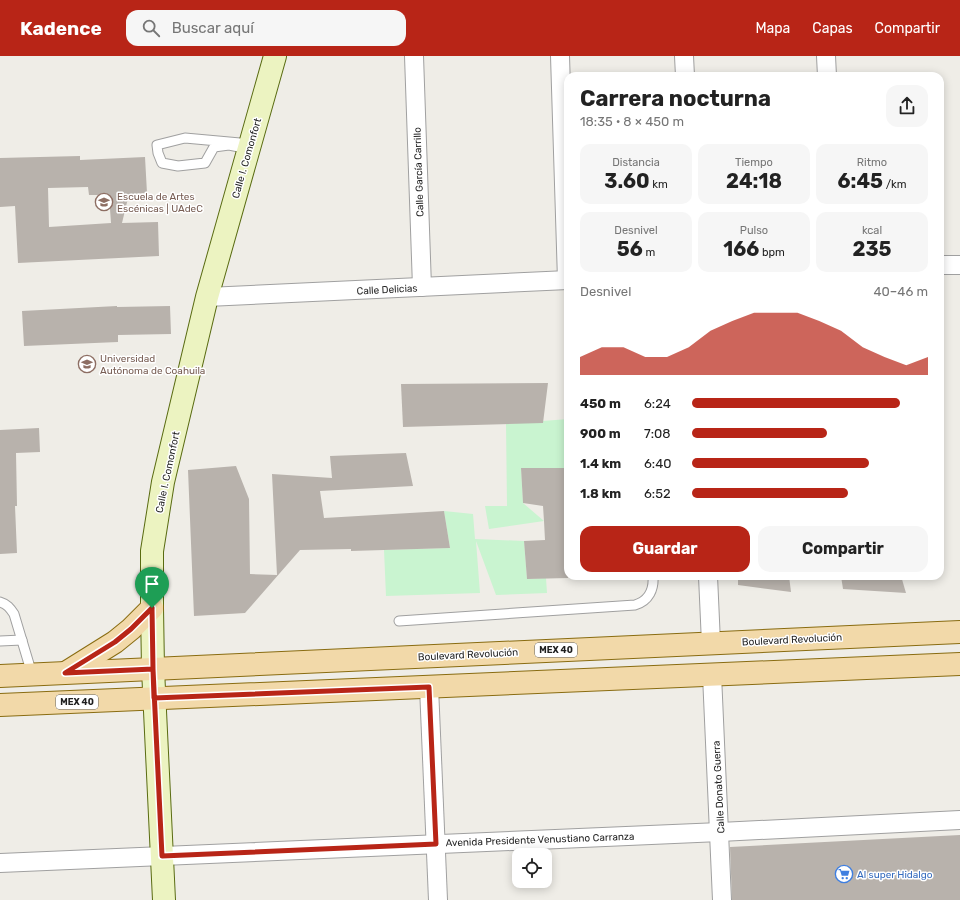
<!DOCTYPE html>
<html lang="es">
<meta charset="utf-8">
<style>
:root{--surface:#fff;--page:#f6f6f6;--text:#222;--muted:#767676;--accent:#b82517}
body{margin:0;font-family:Rubik,sans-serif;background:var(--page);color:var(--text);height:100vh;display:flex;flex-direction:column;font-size:15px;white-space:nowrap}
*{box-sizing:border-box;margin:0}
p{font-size:13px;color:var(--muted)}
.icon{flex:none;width:22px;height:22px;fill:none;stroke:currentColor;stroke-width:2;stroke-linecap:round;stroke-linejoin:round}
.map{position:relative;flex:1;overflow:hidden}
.drawer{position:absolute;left:564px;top:16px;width:380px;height:508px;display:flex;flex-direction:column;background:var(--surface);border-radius:12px;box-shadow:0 2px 10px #0003}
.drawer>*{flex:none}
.tools{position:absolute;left:512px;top:792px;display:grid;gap:8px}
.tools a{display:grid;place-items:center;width:40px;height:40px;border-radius:8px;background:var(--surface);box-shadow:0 2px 10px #0003;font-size:20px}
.pin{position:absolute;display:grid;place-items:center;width:34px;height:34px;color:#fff;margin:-41px -17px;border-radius:50% 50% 50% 0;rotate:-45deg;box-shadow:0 0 4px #0007}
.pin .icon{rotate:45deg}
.round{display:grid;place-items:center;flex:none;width:42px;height:42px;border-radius:12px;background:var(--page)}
.headline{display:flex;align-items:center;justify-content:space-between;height:68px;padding:0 16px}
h1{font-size:22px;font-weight:700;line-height:30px}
.figures{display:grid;grid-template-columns:repeat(3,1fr);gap:6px;height:68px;padding:4px 16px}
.figures div{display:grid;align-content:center;border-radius:10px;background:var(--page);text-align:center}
.figures b{font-size:20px;font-weight:700}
.figures small{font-size:11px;font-weight:400}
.figures p{font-size:11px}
.chart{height:112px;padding:8px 16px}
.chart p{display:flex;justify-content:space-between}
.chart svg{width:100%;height:72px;margin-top:4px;fill:var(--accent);opacity:.7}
.button{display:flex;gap:8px;margin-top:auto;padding:8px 16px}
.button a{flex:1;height:46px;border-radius:12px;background:var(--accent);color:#fff;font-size:16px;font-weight:700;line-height:46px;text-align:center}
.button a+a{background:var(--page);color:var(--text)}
ul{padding:0 16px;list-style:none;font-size:13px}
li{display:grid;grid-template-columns:64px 48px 1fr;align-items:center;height:30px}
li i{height:10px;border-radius:5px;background:var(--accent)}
header{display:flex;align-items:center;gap:24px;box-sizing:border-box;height:56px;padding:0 20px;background:var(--accent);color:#fff}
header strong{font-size:19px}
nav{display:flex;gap:22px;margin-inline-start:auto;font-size:14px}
.search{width:280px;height:36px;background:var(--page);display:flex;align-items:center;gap:10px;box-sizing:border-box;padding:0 14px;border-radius:12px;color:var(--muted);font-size:15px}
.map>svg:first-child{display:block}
.park{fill:#c9f4d0}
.building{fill:#b8b2ac;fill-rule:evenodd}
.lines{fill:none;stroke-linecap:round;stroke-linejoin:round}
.lane-casing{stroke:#a0a0a0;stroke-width:11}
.street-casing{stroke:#a0a0a0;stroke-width:20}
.secondary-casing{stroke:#596b11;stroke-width:24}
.primary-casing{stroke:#896c11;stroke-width:24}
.lane{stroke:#fff;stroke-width:9}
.street{stroke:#fff;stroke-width:18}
.secondary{stroke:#ecf3c1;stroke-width:22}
.primary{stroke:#f2d9a9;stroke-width:22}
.route-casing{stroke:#fff;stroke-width:8}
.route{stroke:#b82517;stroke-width:5}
.labels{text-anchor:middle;stroke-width:3;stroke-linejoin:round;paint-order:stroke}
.shield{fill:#fff;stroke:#626262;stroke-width:1}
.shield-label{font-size:9px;font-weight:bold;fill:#1f1f1f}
.street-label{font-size:10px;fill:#1f1f1f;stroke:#fff}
.education-label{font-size:10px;fill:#785e54;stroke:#fff;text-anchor:start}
.shop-label{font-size:10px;fill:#366cbe;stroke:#fff;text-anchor:start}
</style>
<header>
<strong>Kadence</strong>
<div class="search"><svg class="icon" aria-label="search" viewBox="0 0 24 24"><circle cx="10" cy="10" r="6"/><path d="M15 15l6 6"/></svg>Buscar aquí</div>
<nav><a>Mapa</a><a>Capas</a><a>Compartir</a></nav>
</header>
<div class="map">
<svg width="960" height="844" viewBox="0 0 960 844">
<rect width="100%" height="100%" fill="#efede7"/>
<g class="park">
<path d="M568 363V412H521L523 447 544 465 489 473 485 450H507L506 368Z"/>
<path d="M444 455 473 458 475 483 524 485 527 523 546 522 547 537 496 539 476 485 480 537 386 540 384 494 450 492Z"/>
</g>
<g class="building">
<path d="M80 100V104L145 101 147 137 129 138 122 167 158 166 159 200 18 207 15 150 0 151V102ZM88 131 89 139H109L111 167 49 171 48 132Z"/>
<path d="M117 250V251L170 250 171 278 118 279V286L24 290 22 255Z"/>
<path d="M548 327 543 367 403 371 401 328Z"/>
<path d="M39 372 40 396 16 397 17 450H15L17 497 0 498V374Z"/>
<path d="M406 397 413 430 320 435 324 462 444 455 450 492 351 495V493L300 494 245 557 194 560 188 414 236 410 249 443 250 518 277 519 272 418 332 422 330 400Z"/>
<path d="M521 412H568V522L527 523 524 485 545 484 544 465 543 450 523 447Z"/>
<path d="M738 520H789L791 536 738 529Z"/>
<path d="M841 520H901L906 537 843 533Z"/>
<path d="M960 779V844H732L730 791Z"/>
</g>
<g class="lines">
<defs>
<g id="lane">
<path d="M249 93 229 89 214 91 205 107 178 110 162 107 158 97 157 89 185 82 251 88"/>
<path d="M0 546C7 548 10 552 14 558L32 618"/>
<path d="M399 565 635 549C649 545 654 533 653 520"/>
<path d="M0 585 22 584"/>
</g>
<g id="street">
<path d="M414 0 422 231"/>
<path d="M560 0 567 224"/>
<path d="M684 0 685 20"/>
<path d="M826 0 827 20"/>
<path d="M940 209H960"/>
<path d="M207 241 568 224"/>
<path d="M708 520 711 587"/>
<path d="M712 619 722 844"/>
<path d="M429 631 438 844"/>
<path d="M0 807 720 776 960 764"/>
</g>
<path id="secondary" d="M164 844 153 613 152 552V495L163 426 207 241 275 0"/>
<g id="primary">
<path d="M67 616 115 586 131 573 152 552"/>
<path d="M0 620 960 576"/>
<path d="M0 649 960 608"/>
</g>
</defs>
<use href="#lane" class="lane-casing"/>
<use href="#street" class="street-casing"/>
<use href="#secondary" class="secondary-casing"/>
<use href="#primary" class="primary-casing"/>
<use href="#lane" class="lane"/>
<use href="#street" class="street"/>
<use href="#secondary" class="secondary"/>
<use href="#primary" class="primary"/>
</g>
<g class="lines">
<defs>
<path id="route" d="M152 552 153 613 162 800 436 788 429 631 154 642 153 613 65 617 115 586 131 573 152 552"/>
</defs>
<use href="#route" class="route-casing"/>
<use href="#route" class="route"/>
</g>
<defs>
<symbol id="university-ring" viewBox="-11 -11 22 22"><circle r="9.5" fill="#fff" stroke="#8d6e63" stroke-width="1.5"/><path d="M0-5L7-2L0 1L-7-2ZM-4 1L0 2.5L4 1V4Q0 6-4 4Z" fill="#8d6e63"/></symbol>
<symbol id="supermarket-ring" viewBox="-11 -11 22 22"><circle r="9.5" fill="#fff" stroke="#3f7fe0" stroke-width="1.5"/><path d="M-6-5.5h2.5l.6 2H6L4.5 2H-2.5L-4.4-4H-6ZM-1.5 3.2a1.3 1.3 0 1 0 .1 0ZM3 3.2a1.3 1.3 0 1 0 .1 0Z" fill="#3f7fe0"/></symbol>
</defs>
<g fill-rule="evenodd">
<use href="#university-ring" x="94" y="136" width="20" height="20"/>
<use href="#university-ring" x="77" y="298" width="20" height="20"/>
<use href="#supermarket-ring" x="834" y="808" width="20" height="20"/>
</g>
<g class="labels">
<g class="shield">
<rect x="535" y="587" width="42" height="14" rx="3"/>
<rect x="56" y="639" width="42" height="14" rx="3"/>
</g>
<g class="shield-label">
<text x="556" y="597">MEX 40</text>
<text x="77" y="649">MEX 40</text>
</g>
<g class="street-label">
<text transform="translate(246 102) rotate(-74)" y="4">Calle I. Comonfort</text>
<text transform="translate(418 116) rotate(-92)" y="4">Calle García Carrillo</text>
<text transform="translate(387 233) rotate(-3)" y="4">Calle Delicias</text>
<text transform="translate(167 416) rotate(-78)" y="4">Calle I. Comonfort</text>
<text transform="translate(792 583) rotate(-3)" y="4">Boulevard Revolución</text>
<text transform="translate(468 598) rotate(-3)" y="4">Boulevard Revolución</text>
<text transform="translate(718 731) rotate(-93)" y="4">Calle Donato Guerra</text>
<text transform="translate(540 783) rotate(-2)" y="4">Avenida Presidente Venustiano Carranza</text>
</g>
<g class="education-label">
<text x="117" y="144">Escuela de Artes<tspan x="117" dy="12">Escénicas | UAdeC</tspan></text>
<text x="100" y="306">Universidad<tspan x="100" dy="12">Autónoma de Coahuila</tspan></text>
</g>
<g class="shop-label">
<text x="857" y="822">Al super Hidalgo</text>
</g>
</g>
</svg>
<div class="tools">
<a><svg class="icon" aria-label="locate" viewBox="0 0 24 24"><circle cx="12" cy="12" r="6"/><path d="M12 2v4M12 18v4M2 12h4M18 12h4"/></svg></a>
</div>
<div class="pin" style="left:152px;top:552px;background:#1e9e55"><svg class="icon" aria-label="arrive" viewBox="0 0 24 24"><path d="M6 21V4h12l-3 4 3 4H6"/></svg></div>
<section class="drawer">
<div class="headline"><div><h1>Carrera nocturna</h1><p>18:35 · 8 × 450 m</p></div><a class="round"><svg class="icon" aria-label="share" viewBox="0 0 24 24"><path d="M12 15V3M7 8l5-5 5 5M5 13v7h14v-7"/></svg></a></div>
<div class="figures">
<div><p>Distancia</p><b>3.60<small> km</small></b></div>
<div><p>Tiempo</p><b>24:18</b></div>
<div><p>Ritmo</p><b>6:45<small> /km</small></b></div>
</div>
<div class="figures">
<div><p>Desnivel</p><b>56<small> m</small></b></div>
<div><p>Pulso</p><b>166<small> bpm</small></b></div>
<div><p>kcal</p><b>235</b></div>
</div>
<div class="chart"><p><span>Desnivel</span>40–46 m</p>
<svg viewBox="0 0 160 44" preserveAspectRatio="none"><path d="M0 44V33L10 27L20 27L30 33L40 33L50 27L60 17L70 11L80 6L90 6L100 6L110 11L120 17L130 27L140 33L150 38L160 33V44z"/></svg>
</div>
<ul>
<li><b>450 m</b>6:24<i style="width:88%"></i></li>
<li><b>900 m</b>7:08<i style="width:57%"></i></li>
<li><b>1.4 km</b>6:40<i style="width:75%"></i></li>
<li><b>1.8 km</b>6:52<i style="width:66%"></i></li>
</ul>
<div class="button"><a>Guardar</a><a>Compartir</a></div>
</section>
</div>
